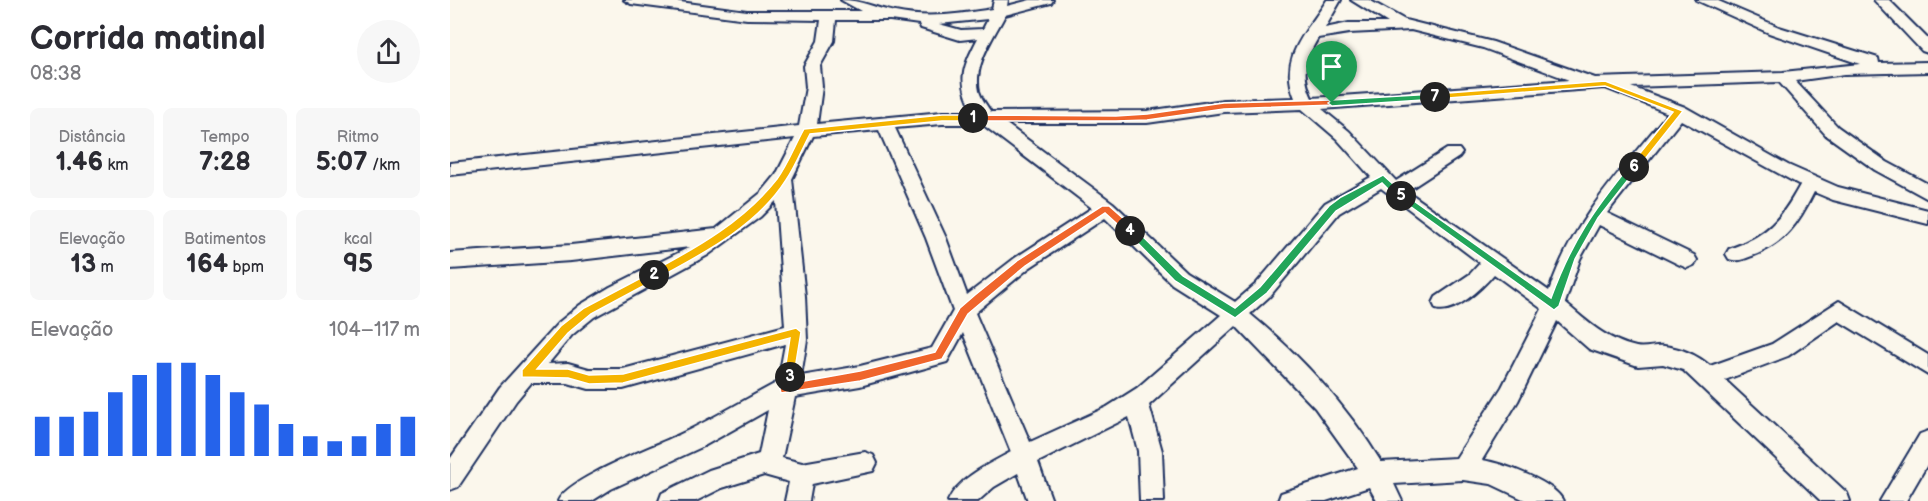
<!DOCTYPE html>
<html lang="pt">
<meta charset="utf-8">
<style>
:root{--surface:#fff;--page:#f7f7f7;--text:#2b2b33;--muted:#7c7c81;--accent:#2563eb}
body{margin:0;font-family:"Balsamiq Sans",sans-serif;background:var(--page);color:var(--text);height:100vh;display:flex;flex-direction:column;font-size:22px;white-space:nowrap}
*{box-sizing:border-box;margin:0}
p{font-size:20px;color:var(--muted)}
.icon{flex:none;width:33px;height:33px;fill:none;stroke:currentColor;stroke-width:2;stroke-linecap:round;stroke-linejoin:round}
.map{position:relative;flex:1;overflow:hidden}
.drawer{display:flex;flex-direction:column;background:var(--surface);width:450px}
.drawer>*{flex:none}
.pin{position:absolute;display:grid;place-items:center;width:51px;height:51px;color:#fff;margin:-62px -26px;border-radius:50% 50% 50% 0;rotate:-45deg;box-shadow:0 0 6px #0007}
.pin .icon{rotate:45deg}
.km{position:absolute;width:30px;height:30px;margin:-15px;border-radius:50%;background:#222;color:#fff;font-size:16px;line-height:30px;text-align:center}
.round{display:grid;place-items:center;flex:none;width:63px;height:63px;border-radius:32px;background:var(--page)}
.head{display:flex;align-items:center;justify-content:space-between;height:102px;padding:0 30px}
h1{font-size:33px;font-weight:700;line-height:45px}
.figures{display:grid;grid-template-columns:repeat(3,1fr);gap:9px;height:102px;padding:6px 30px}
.figures div{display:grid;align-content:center;border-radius:9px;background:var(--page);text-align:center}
.figures b{font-size:26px;font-weight:700}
.figures small{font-size:16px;font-weight:400}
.figures p{font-size:16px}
.chart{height:168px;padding:12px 30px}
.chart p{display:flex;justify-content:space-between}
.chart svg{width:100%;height:108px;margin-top:6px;stroke:var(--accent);stroke-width:6}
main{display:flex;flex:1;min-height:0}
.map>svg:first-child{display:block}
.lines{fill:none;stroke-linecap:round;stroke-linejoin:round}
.minor-casing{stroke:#1b2f5e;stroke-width:4}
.minor{fill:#fbf7ec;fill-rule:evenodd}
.split-1{fill:#f0652b;stroke:#fff;stroke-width:1.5}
.split-2{fill:#f5b400;stroke:#fff;stroke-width:1.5}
.split-3{fill:#f5b400;stroke:#fff;stroke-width:1.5}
.split-4{fill:#f0652b;stroke:#fff;stroke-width:1.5}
.split-5{fill:#22a559;stroke:#fff;stroke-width:1.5}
.split-6{fill:#22a559;stroke:#fff;stroke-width:1.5}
.split-7{fill:#f5b400;stroke:#fff;stroke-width:1.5}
.split-8{fill:#22a559;stroke:#fff;stroke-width:1.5}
</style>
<main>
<section class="drawer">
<div class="head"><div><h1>Corrida matinal</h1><p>08:38</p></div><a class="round"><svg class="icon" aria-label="share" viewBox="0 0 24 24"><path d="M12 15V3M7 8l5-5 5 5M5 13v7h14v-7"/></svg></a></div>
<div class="figures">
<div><p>Distância</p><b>1.46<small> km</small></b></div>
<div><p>Tempo</p><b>7:28</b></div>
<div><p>Ritmo</p><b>5:07<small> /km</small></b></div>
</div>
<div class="figures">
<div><p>Elevação</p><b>13<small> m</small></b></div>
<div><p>Batimentos</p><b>164<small> bpm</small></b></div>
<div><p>kcal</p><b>95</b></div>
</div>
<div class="chart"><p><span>Elevação</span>104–117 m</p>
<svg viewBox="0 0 160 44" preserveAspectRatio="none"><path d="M5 44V28M15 44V28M25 44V26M35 44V18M45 44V11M55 44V6M65 44V6M75 44V11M85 44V18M95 44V23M105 44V31M115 44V36M125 44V38M135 44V36M145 44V31M155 44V28"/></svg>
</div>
</section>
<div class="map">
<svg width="1478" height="501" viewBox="0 0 1478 501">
<rect width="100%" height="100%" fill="#fbf7ec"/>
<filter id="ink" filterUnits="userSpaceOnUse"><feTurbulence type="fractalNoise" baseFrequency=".0167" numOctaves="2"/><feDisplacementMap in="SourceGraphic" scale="12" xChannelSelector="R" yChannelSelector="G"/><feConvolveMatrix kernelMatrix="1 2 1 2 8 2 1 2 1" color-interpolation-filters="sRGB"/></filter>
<g filter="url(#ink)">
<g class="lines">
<defs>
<g id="minor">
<path d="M174 0H215L297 11H411L391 0C412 0 424 8 445 12 477 19 510 14 542 9L544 0H558L557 6 580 0H603L601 3 555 15C544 37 523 65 529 91 531 98 537 106 541 112L697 111 774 100 845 98C828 58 856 33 877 0H891L875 28 899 23H938L901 0H919L955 20 1043 42 1145 78 1333 72 1410 64 1319 33 1246 0H1266L1329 27 1428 58 1429 63 1478 62V72L1395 74 1345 81 1388 127 1437 162 1478 184V199L1425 170 1376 135 1329 82 1181 87 1235 107 1338 165 1388 187 1478 210V224L1383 200 1364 192C1349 222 1335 244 1302 256 1294 259 1288 262 1279 259L1276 254 1279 249C1318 235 1330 221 1350 185L1231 120 1157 213 1244 255 1247 260 1244 265 1237 268 1230 265 1149 225 1130 259 1115 303C1138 322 1156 340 1186 347 1195 349 1205 345 1214 346 1231 348 1247 355 1260 366L1322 344 1389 301 1478 355V375L1389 321 1338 356 1275 380 1397 493 1400 501H1371L1233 370 1213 364 1188 366 1139 349 1107 321 1068 401 1032 460C1052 463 1105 482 1113 501H1077L1041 484 1013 480 944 484 952 501H927L919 487 876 501H828L831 493 908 468 865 408 786 326 699 405 712 451 714 501H690L688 451 679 417 588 462 602 501H578L568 473 544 487 528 501H498C508 478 539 464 561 452L513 333 497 362 410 386 345 397 332 458 352 463 415 452 423 455 427 463 423 471 362 484 359 501H335L339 482 314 475 272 488 246 501H209L212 493 259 470 309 454 318 410 254 446 161 489 142 501H108C118 477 212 444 239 430 269 415 298 398 328 382L335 344 173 389H139L118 383H81L66 401 8 487 0 490V459L50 387 108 323 130 305 160 287 240 247 121 261 0 269V253L121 245 266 229 312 192 326 175 345 138 0 175V163L349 126 356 87 354 66 368 41 371 20 297 19 181 4ZM538 19 533 29 511 30 489 24ZM386 20H440L469 24 471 28 510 40 528 38C512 69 507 81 524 112H492L367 124 372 87 370 66 384 41ZM961 30 1033 48 1119 80 862 98C851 74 855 60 868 38L899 33ZM1155 88 1218 113C1171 170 1123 220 1099 291L957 191 1009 157 1012 153 1009 149H997L946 181 899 131 872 109ZM852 109 887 139 921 177 875 203 806 284 785 302 736 272 663 203 555 123H697L774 112ZM492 124H532L642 208 565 258 517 295 496 238 445 128ZM429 130 476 238 503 311 482 348 410 366 351 376 357 340 355 296 342 179 363 136ZM931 188 1030 263 1020 274 986 297 983 303 986 309C1005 315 1033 287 1044 274L1092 309 1052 387 1006 458 931 462C898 407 850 355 800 314L820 296 889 213ZM326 201 335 326 173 369H139L118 363 98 364 122 335 144 317 258 255 310 217ZM655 218 722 284 771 315 687 388 657 407 580 442 525 313 579 268Z"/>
<path d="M1424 0H1439L1478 39V53L1472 51Z"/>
<path d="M1478 431V463L1456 501H1430L1470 434Z"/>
</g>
</defs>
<use href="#minor" class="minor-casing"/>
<use href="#minor" class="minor"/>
</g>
</g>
<path class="split-1" d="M882 100 885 105 774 109 697 120 666 121H523L518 118 523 115 666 116 697 114 774 103Z"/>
<path class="split-2" d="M492 115H523L527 118 523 121H492L360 134C352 149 346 165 336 180 307 226 254 253 208 278H201V272C248 247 294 221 327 179 338 164 345 145 354 129Z"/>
<path class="split-3" d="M204 271 208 272V278L141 314 118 333 87 369H118L139 375 173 374 346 328 351 332 343 381H336L334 377 340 338 173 383 139 384 118 378 72 377V370L111 326 134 308Z"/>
<path class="split-4" d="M652 206H659L684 228V233H677L655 213 575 266 518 314 492 359 410 381 331 393 330 389 336 374 340 372 345 377 343 383 410 371 485 352 510 308 525 295 568 260Z"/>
<path class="split-5" d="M933 175 954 194V198H947L932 183 886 211 817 293 785 318 725 281 676 231 684 228 733 276 785 308 810 287 879 206 891 197Z"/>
<path class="split-6" d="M1181 164 1188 167 1148 218 1125 259 1109 306 1104 310 946 196 954 194 1101 298C1122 241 1143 211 1181 164Z"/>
<path class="split-7" d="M1155 81 1233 111 1187 169 1179 167 1223 112 1155 86 985 99 981 97 985 94Z"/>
<path class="split-8" d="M985 94 988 99 882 106 878 103 882 100Z"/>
</svg>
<div class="pin" style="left:882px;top:103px;background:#1e9e55"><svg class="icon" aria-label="arrive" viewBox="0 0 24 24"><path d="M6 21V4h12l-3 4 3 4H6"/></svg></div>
<b class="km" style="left:523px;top:118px">1</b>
<b class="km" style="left:204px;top:275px">2</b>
<b class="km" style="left:340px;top:377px">3</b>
<b class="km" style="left:680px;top:231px">4</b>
<b class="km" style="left:951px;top:196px">5</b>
<b class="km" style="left:1184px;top:167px">6</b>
<b class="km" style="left:985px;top:97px">7</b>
</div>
</main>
